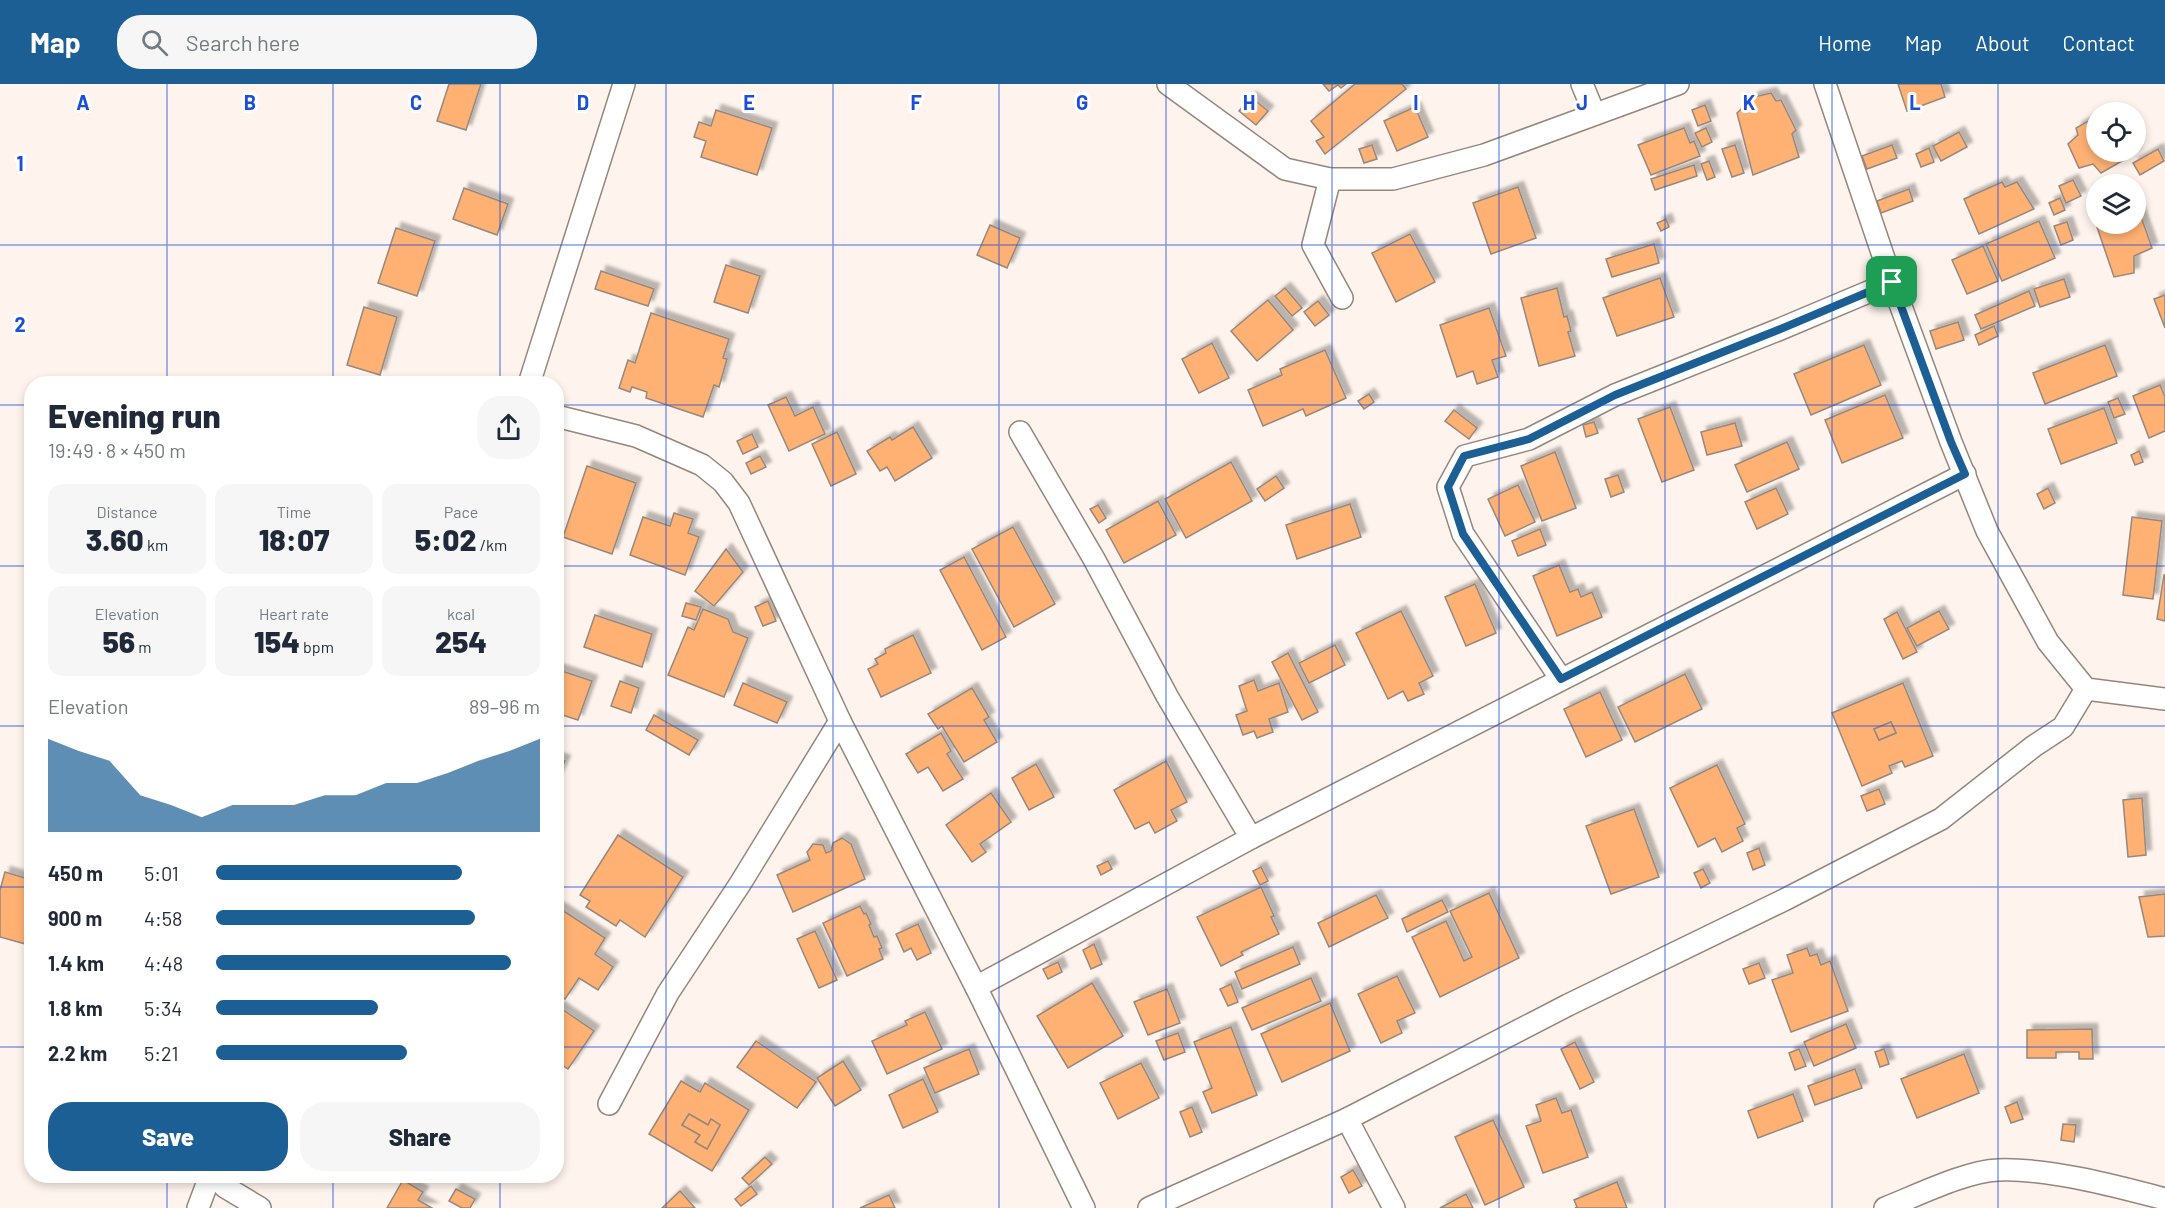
<!DOCTYPE html>
<meta charset="utf-8">
<style>
:root{--surface:#fff;--page:#f6f6f7;--text:#1f2937;--muted:#747a83;--accent:#1b5f94}
body{margin:0;font-family:Barlow,sans-serif;background:var(--page);color:var(--text);height:100vh;display:flex;flex-direction:column;font-size:22px;white-space:nowrap}
*{box-sizing:border-box;margin:0}
p{font-size:20px;color:var(--muted)}
.icon{flex:none;width:33px;height:33px;fill:none;stroke:currentColor;stroke-width:2;stroke-linecap:round;stroke-linejoin:round}
.map{position:relative;flex:1;overflow:hidden}
.side{position:absolute;left:24px;top:292px;width:540px;height:807px;display:flex;flex-direction:column;background:var(--surface);border-radius:24px;box-shadow:0 3px 9px #0003}
.side>*{flex:none}
.buttons{position:absolute;left:2086px;top:18px;display:grid;gap:12px}
.buttons a{display:grid;place-items:center;width:60px;height:60px;border-radius:50%;background:var(--surface);box-shadow:0 3px 9px #0003;font-size:30px}
.pin{position:absolute;display:grid;place-items:center;width:51px;height:51px;color:#fff;margin:-26px;border-radius:12px;box-shadow:0 3px 9px #0006}
.round{display:grid;place-items:center;flex:none;width:63px;height:63px;border-radius:24px;background:var(--page)}
.overview{display:flex;align-items:center;justify-content:space-between;height:102px;padding:0 24px}
h1{font-size:33px;font-weight:800;line-height:45px}
.stats{display:grid;grid-template-columns:repeat(3,1fr);gap:9px;height:102px;padding:6px 24px}
.stats div{display:grid;align-content:center;border-radius:15px;background:var(--page);text-align:center}
.stats b{font-size:30px;font-weight:800}
.stats small{font-size:16px;font-weight:400}
.stats p{font-size:16px}
.chart{height:168px;padding:12px 24px}
.chart p{display:flex;justify-content:space-between}
.chart svg{width:100%;height:108px;margin-top:6px;fill:var(--accent);opacity:.7}
.button{display:flex;gap:12px;margin-top:auto;padding:12px 24px}
.button a{flex:1;height:69px;border-radius:24px;background:var(--accent);color:#fff;font-size:24px;font-weight:800;line-height:69px;text-align:center}
.button a+a{background:var(--page);color:var(--text)}
ul{padding:0 24px;list-style:none;font-size:20px}
li{display:grid;grid-template-columns:96px 72px 1fr;align-items:center;height:45px}
li i{height:15px;border-radius:8px;background:var(--accent)}
header{display:flex;align-items:center;gap:36px;box-sizing:border-box;height:84px;padding:0 30px;background:var(--accent);color:#fff}
header strong{font-size:28px}
nav{display:flex;gap:33px;margin-inline-start:auto;font-size:21px}
.search{width:420px;height:54px;background:var(--page);display:flex;align-items:center;gap:15px;box-sizing:border-box;padding:0 21px;border-radius:24px;color:var(--muted);font-size:22px}
.map>svg:first-child{display:block}
.building{fill:#feb173;stroke:#97887e;stroke-width:1.5;fill-rule:evenodd;filter:url(#shadow)}
.lines{fill:none;stroke-linecap:round;stroke-linejoin:round}
.street-casing{stroke:#95867c;stroke-width:24}
.street{stroke:#fff;stroke-width:21}
.route-casing{stroke:#fff;stroke-width:12}
.route{stroke:#1b5f94;stroke-width:8}
.grid{fill:none;stroke:#1d4ed8;stroke-width:1.5;stroke-opacity:0.55}
.grid-label{font-size:20px;text-anchor:middle;font-weight:bold;fill:#1d4ed8;stroke:#fff;stroke-width:6;stroke-linejoin:round;paint-order:stroke}
</style>
<header>
<strong>Map</strong>
<div class="search"><svg class="icon" aria-label="search" viewBox="0 0 24 24"><circle cx="10" cy="10" r="6"/><path d="M15 15l6 6"/></svg>Search here</div>
<nav><a>Home</a><a>Map</a><a>About</a><a>Contact</a></nav>
</header>
<div class="map">
<svg width="2165" height="1124" viewBox="0 0 2165 1124">
<defs>
<filter id="shadow"><feDropShadow dx="5.5" dy="-5.5" stdDeviation="1.5" flood-color="#0004"/></filter>
</defs>
<rect width="100%" height="100%" fill="#fef4ed"/>
<g class="building">
<path d="M449 0H481L466 46 437 37Z"/>
<path d="M1323 0H1346L1341 4 1338 1 1329 7Z"/>
<path d="M1355 0H1402L1406 5 1325 70 1316 57 1324 53 1311 37Z"/>
<path d="M1898 0H1941L1945 13 1907 27Z"/>
<path d="M1771 9 1776 17 1781 16 1796 46 1792 50 1799 73 1753 91 1737 29 1754 13Z"/>
<path d="M1251 13 1268 27 1256 41 1239 27Z"/>
<path d="M1705 21 1711 37 1698 42 1692 26Z"/>
<path d="M1415 23 1428 53 1397 67 1384 37Z"/>
<path d="M716 26 772 44 757 91 701 73 706 57 694 53 699 38 711 42Z"/>
<path d="M2097 32V68H2135L2136 69 2101 89 2093 80 2079 84 2068 60 2078 51 2076 44Z"/>
<path d="M1684 44 1690 59 1694 57 1700 72 1651 91 1638 61Z"/>
<path d="M1706 44 1712 58 1702 63 1695 49Z"/>
<path d="M1959 48 1967 63 1941 77 1933 62Z"/>
<path d="M1372 61 1377 75 1364 79 1359 65Z"/>
<path d="M1735 61 1744 89 1732 93 1722 65Z"/>
<path d="M1892 61 1897 74 1867 85 1862 72Z"/>
<path d="M1929 64 1934 78 1921 83 1916 70Z"/>
<path d="M2158 65 2164 77 2140 91 2133 79Z"/>
<path d="M1709 77 1715 93 1707 96 1701 80Z"/>
<path d="M1694 81 1697 92 1655 106 1651 95Z"/>
<path d="M2073 96 2081 112 2066 119 2059 102Z"/>
<path d="M2002 98 2005 103 2017 98 2034 125 1979 150 1964 115Z"/>
<path d="M1518 103 1536 154 1491 170 1473 119Z"/>
<path d="M464 104 508 120 497 151 453 135Z"/>
<path d="M1909 105 1913 117 1881 129 1877 117Z"/>
<path d="M2060 114 2065 126 2054 131 2049 119Z"/>
<path d="M2139 127 2152 164 2134 172V189L2114 193 2097 143 2107 140H2136V129Z"/>
<path d="M1666 135 1669 143 1661 147 1657 139Z"/>
<path d="M2039 137 2055 174 2002 197 1986 160Z"/>
<path d="M2067 138 2073 156 2061 161 2054 142Z"/>
<path d="M990 141 1020 154 1007 184 977 171Z"/>
<path d="M396 144 435 157 417 212 378 199Z"/>
<path d="M1410 150 1435 198 1396 218 1372 169Z"/>
<path d="M1654 160 1659 179 1612 193 1606 175Z"/>
<path d="M1983 162 1998 197 1967 210 1952 176Z"/>
<path d="M726 181 760 192 748 229 714 218Z"/>
<path d="M601 187 654 205 648 222 595 205Z"/>
<path d="M1660 194 1674 233 1617 252 1603 214Z"/>
<path d="M2064 195 2070 213 2040 223 2034 205Z"/>
<path d="M1285 204 1302 224 1292 232 1275 212Z"/>
<path d="M1557 204 1564 233 1567 232 1571 247 1568 248 1575 272 1539 282 1521 214Z"/>
<path d="M2029 207 2035 222 1981 245 1975 231Z"/>
<path d="M2165 211V244L2154 215Z"/>
<path d="M1268 216 1293 246 1257 277 1231 247Z"/>
<path d="M1318 217 1329 231 1315 242 1304 228Z"/>
<path d="M364 223 397 233 380 291 347 281Z"/>
<path d="M1489 224 1506 272 1492 276 1498 293 1477 300 1473 287 1457 293 1440 241Z"/>
<path d="M651 229 729 255 723 274 727 275 719 303 714 301 703 333 646 314 647 308 632 303 630 308 619 304 628 276 635 279Z"/>
<path d="M1958 238 1964 256 1936 265 1930 247Z"/>
<path d="M1994 242 1998 252 1979 261 1975 251Z"/>
<path d="M1212 259 1229 294 1199 309 1182 275Z"/>
<path d="M1864 261 1881 301 1811 331 1794 290Z"/>
<path d="M2105 261 2117 292 2045 320 2033 289Z"/>
<path d="M1325 266 1346 314 1306 332 1303 325 1263 342 1248 306 1282 291 1280 285Z"/>
<path d="M2160 301 2165 313V347L2149 354 2133 312Z"/>
<path d="M1369 310 1374 318 1364 325 1358 317Z"/>
<path d="M1885 311 1903 354 1842 379 1825 336Z"/>
<path d="M786 313 795 332 813 323 825 350 789 367 768 321Z"/>
<path d="M2118 314 2125 330 2114 334 2108 318Z"/>
<path d="M1670 323 1694 386 1662 398 1638 335Z"/>
<path d="M2104 324 2117 359 2061 380 2048 345Z"/>
<path d="M1454 326 1477 344 1469 355 1445 337Z"/>
<path d="M1594 338 1598 349 1586 353 1583 341Z"/>
<path d="M1735 339 1742 362 1707 371 1701 348Z"/>
<path d="M913 343 932 374 895 397 887 383 880 387 867 367 890 353 892 356Z"/>
<path d="M837 348 856 390 831 402 812 360Z"/>
<path d="M752 350 758 363 743 370 737 357Z"/>
<path d="M1787 358 1799 385 1747 408 1735 381Z"/>
<path d="M2139 367 2143 378 2135 381 2131 371Z"/>
<path d="M1555 368 1576 424 1542 437 1521 382Z"/>
<path d="M760 372 766 383 751 390 746 379Z"/>
<path d="M1231 378 1252 417 1186 454 1165 415Z"/>
<path d="M587 382 636 399 612 470 563 453Z"/>
<path d="M1618 391 1624 408 1611 413 1605 395Z"/>
<path d="M1276 392 1284 404 1265 417 1257 405Z"/>
<path d="M1518 401 1535 438 1505 452 1488 415Z"/>
<path d="M1776 404 1788 430 1757 445 1745 418Z"/>
<path d="M2048 404 2055 419 2044 425 2037 410Z"/>
<path d="M1158 417 1176 451 1124 479 1106 446Z"/>
<path d="M1350 420 1361 453 1297 475 1286 441Z"/>
<path d="M1098 421 1106 434 1099 439 1090 425Z"/>
<path d="M674 429 693 435 688 449 699 453 685 491 630 471 643 433 670 442Z"/>
<path d="M2132 433 2162 437 2153 515 2123 511Z"/>
<path d="M1013 443 1055 520 1014 543 972 465Z"/>
<path d="M1540 445 1546 461 1518 472 1512 457Z"/>
<path d="M726 465 743 488 714 522 695 507Z"/>
<path d="M964 473 1006 553 982 566 940 486Z"/>
<path d="M1559 481 1570 508 1578 505 1581 513 1592 508 1602 533 1557 552 1533 492Z"/>
<path d="M2164 491H2165V537L2157 535Z"/>
<path d="M1475 500 1496 549 1466 562 1445 513Z"/>
<path d="M768 517 776 537 763 542 755 523Z"/>
<path d="M686 519 701 523 696 536 682 532Z"/>
<path d="M703 525 728 535 733 548 748 554 724 613 668 591 688 543 694 546Z"/>
<path d="M1401 527 1433 592 1419 599 1424 610 1408 617 1403 607 1388 615 1356 549Z"/>
<path d="M1939 527 1949 545 1917 562 1907 544Z"/>
<path d="M1897 528 1917 568 1903 575 1884 535Z"/>
<path d="M595 531 652 550 642 583 584 563Z"/>
<path d="M913 551 931 589 881 613 868 585 878 580 875 575 886 569 885 565Z"/>
<path d="M1335 561 1345 581 1309 599 1299 579Z"/>
<path d="M1288 569 1318 628 1302 636 1272 578Z"/>
<path d="M556 585 592 597 578 636 556 629Z"/>
<path d="M1685 590 1702 625 1635 658 1618 623Z"/>
<path d="M1254 596 1258 607 1279 599 1288 628 1269 635 1273 648 1257 654 1254 647 1243 651 1236 631 1247 627 1239 602Z"/>
<path d="M620 597 639 604 631 629 611 622Z"/>
<path d="M743 599 787 618 777 639 734 621Z"/>
<path d="M1903 599 1933 672 1905 683 1902 677 1889 682 1892 689 1862 702 1832 629ZM1891 638 1896 649 1879 656 1874 645Z"/>
<path d="M972 604 989 633 984 636 997 658 964 678 942 642 938 645 928 630Z"/>
<path d="M1600 608 1622 656 1586 673 1564 625Z"/>
<path d="M654 631 698 656 689 671 646 646Z"/>
<path d="M1891 638 1896 649 1879 656 1874 645Z"/>
<path d="M941 649 951 667 947 670 963 695 943 707 928 683 918 689 906 670Z"/>
<path d="M556 674 565 677 556 696Z"/>
<path d="M1166 677 1187 718 1171 726 1177 737 1155 749 1149 738 1135 745 1114 706Z"/>
<path d="M1036 680 1054 713 1029 726 1012 694Z"/>
<path d="M1717 681 1745 740 1737 744 1743 757 1722 768 1715 754 1698 763 1670 704Z"/>
<path d="M1879 705 1885 720 1867 727 1861 712Z"/>
<path d="M991 709 1011 738 980 760 986 768 972 778 946 741Z"/>
<path d="M2142 714 2146 771 2128 773 2123 716Z"/>
<path d="M1634 725 1659 793 1611 810 1586 742Z"/>
<path d="M618 751 683 793 645 853 620 836 616 842 586 823 590 817 580 811Z"/>
<path d="M842 754 851 760 865 795 793 828 777 791 810 776 807 768 813 760 823 761 826 769 831 767 833 759Z"/>
<path d="M1759 764 1765 781 1753 786 1747 769Z"/>
<path d="M1108 777 1112 785 1101 791 1097 782Z"/>
<path d="M1261 783 1268 797 1260 801 1253 787Z"/>
<path d="M1703 785 1710 799 1701 804 1694 789Z"/>
<path d="M5 788 32 796V852L29 861 0 853V806Z"/>
<path d="M1261 803 1274 832 1271 833 1279 850 1241 868 1243 871 1221 882 1197 833Z"/>
<path d="M1489 809 1519 874 1440 913 1412 853 1446 837 1464 877 1472 873 1450 827Z"/>
<path d="M2165 810V852L2148 853 2139 813Z"/>
<path d="M1376 811 1388 834 1329 863 1318 839Z"/>
<path d="M1442 816 1448 828 1407 848 1402 835Z"/>
<path d="M860 822 864 830 866 829 871 840 869 841 874 853 877 852 882 864 879 865 883 875 847 892 823 839Z"/>
<path d="M559 824 605 854 595 870 613 883 598 906 579 894 565 915 556 910V828Z"/>
<path d="M918 840 931 869 917 876 911 864 904 868 896 850Z"/>
<path d="M815 847 837 896 819 904 797 855Z"/>
<path d="M1094 860 1102 880 1091 885 1083 866Z"/>
<path d="M1293 863 1300 880 1242 905 1235 888Z"/>
<path d="M1807 864 1810 872 1817 870 1821 881 1830 877 1848 927 1791 948 1772 896 1793 889 1787 871Z"/>
<path d="M1058 878 1062 888 1048 895 1043 885Z"/>
<path d="M1759 879 1765 894 1749 900 1743 885Z"/>
<path d="M1397 892 1415 929 1397 937 1402 949 1381 959 1358 910Z"/>
<path d="M1311 894 1321 917 1252 946 1242 924Z"/>
<path d="M1092 899 1123 952 1068 984 1037 932Z"/>
<path d="M1231 900 1238 918 1228 922 1220 905Z"/>
<path d="M1167 905 1180 939 1148 951 1134 918Z"/>
<path d="M1330 919 1350 967 1282 998 1261 950Z"/>
<path d="M559 923 594 947 568 985 556 977V926Z"/>
<path d="M925 928 942 965 887 990 872 957 907 941 905 937Z"/>
<path d="M1846 940 1856 964 1814 982 1804 958Z"/>
<path d="M1231 943 1257 1011 1212 1029 1203 1008 1212 1004 1194 958Z"/>
<path d="M2092 945 2093 975H2079V968H2056V974H2027V946Z"/>
<path d="M1178 949 1185 968 1164 976 1156 957Z"/>
<path d="M756 957 816 998 797 1024 737 983Z"/>
<path d="M1575 958 1594 998 1580 1005 1561 965Z"/>
<path d="M969 965 979 990 935 1009 924 984Z"/>
<path d="M1799 965 1806 982 1795 986 1789 969Z"/>
<path d="M1884 965 1889 980 1880 983 1875 968Z"/>
<path d="M1964 970 1979 1009 1917 1034 1901 995Z"/>
<path d="M843 977 861 1006 835 1022 817 994Z"/>
<path d="M1141 979 1159 1014 1118 1035 1100 999Z"/>
<path d="M1855 985 1862 1004 1815 1021 1808 1002Z"/>
<path d="M923 995 938 1028 903 1044 889 1011Z"/>
<path d="M681 997 700 1008 705 999 749 1026 712 1087 649 1050ZM689 1030 708 1041 711 1035 720 1041 707 1065 695 1058 700 1051 682 1041Z"/>
<path d="M1793 1010 1803 1037 1758 1054 1748 1027Z"/>
<path d="M1556 1014 1562 1029 1571 1026 1588 1073 1543 1089 1526 1042 1541 1037 1536 1021Z"/>
<path d="M2017 1018 2023 1035 2011 1039 2005 1023Z"/>
<path d="M1192 1023 1202 1048 1190 1053 1180 1028Z"/>
<path d="M689 1030 708 1041 711 1035 720 1041 707 1065 695 1058 700 1051 682 1041Z"/>
<path d="M1493 1036 1524 1103 1485 1121 1455 1053Z"/>
<path d="M2063 1040 2076 1041 2074 1058 2061 1056Z"/>
<path d="M765 1073 772 1080 749 1101 742 1094Z"/>
<path d="M1353 1086 1362 1102 1349 1109 1341 1093Z"/>
<path d="M403 1096 423 1108 418 1116 432 1124H387Z"/>
<path d="M1617 1098 1627 1124H1575L1577 1123 1574 1116Z"/>
<path d="M751 1102 757 1110 741 1122 735 1115Z"/>
<path d="M456 1105 475 1115 470 1124H462L449 1117Z"/>
<path d="M680 1107 695 1124H662Z"/>
<path d="M1466 1110 1473 1124H1440Z"/>
<path d="M889 1111 895 1124H860Z"/>
</g>
<g class="lines">
<defs>
<g id="street">
<path d="M1168 0 1285 85 1330 95H1393L1484 71 1678 0"/>
<path d="M1582 0 1594 29"/>
<path d="M1825 0 1892 198 1951 358 1987 447 2048 558 2086 605 2165 615"/>
<path d="M1330 95 1313 161 1342 214"/>
<path d="M529 300 624 0"/>
<path d="M556 332 636 352 702 381 723 398 739 419 840 637 976 903"/>
<path d="M1020 348 1094 475 1167 612 1251 754"/>
<path d="M1561 595 1463 450 1448 403 1465 372 1529 355 1615 311 1778 246 1892 198"/>
<path d="M609 1020 668 909 740 800 840 637"/>
<path d="M1347 1035 1394 1124"/>
<path d="M215 1092 225 1103 260 1124"/>
<path d="M198 1124 210 1092"/>
<path d="M1084 1124 976 903 1251 754 1965 390"/>
<path d="M1149 1124 1347 1035 1568 921 1784 816 1941 735 2034 662 2063 643 2086 605"/>
<path d="M1885 1124C1916 1112 1966 1087 1998 1086 2048 1084 2116 1102 2165 1115"/>
</g>
</defs>
<use href="#street" class="street-casing"/>
<use href="#street" class="street"/>
</g>
<g class="lines">
<defs>
<path id="route" d="M1892 198 1951 358 1965 390 1561 595 1463 450 1448 403 1464 372 1529 355 1615 311 1778 246Z"/>
</defs>
<use href="#route" class="route-casing"/>
<use href="#route" class="route"/>
</g>
<path class="grid" d="M167 0V300M333 0V300M500 0V300M666 0V1124M833 0V1124M999 0V1124M1166 0V1124M1332 0V1124M1499 0V1124M1665 0V1124M1832 0V1124M1998 0V1124M0 161H2165M0 321H32M556 321H2165M0 482H32M556 482H2165M0 642H32M556 642H2165M0 803H32M556 803H2165M0 963H32M556 963H2165M167 1092V1124M333 1092V1124M500 1092V1124"/>
<g class="grid-label">
<text x="83" y="26">A</text>
<text x="250" y="26">B</text>
<text x="416" y="26">C</text>
<text x="583" y="26">D</text>
<text x="749" y="26">E</text>
<text x="916" y="26">F</text>
<text x="1082" y="26">G</text>
<text x="1249" y="26">H</text>
<text x="1416" y="26">I</text>
<text x="1582" y="26">J</text>
<text x="1749" y="26">K</text>
<text x="1915" y="26">L</text>
<text x="20" y="87">1</text>
<text x="20" y="248">2</text>
</g>
</svg>
<div class="buttons">
<a><svg class="icon" aria-label="locate" viewBox="0 0 24 24"><circle cx="12" cy="12" r="6"/><path d="M12 2v4M12 18v4M2 12h4M18 12h4"/></svg></a>
<a><svg class="icon" aria-label="layers" viewBox="0 0 24 24"><path d="M12 4l9 5-9 5-9-5zM3 14l9 5 9-5"/></svg></a>
</div>
<div class="pin" style="left:1892px;top:198px;background:#1e9e55"><svg class="icon" aria-label="arrive" viewBox="0 0 24 24"><path d="M6 21V4h12l-3 4 3 4H6"/></svg></div>
<section class="side">
<div class="overview"><div><h1>Evening run</h1><p>19:49 · 8 × 450 m</p></div><a class="round"><svg class="icon" aria-label="share" viewBox="0 0 24 24"><path d="M12 15V3M7 8l5-5 5 5M5 13v7h14v-7"/></svg></a></div>
<div class="stats">
<div><p>Distance</p><b>3.60<small> km</small></b></div>
<div><p>Time</p><b>18:07</b></div>
<div><p>Pace</p><b>5:02<small> /km</small></b></div>
</div>
<div class="stats">
<div><p>Elevation</p><b>56<small> m</small></b></div>
<div><p>Heart rate</p><b>154<small> bpm</small></b></div>
<div><p>kcal</p><b>254</b></div>
</div>
<div class="chart"><p><span>Elevation</span>89–96 m</p>
<svg viewBox="0 0 160 44" preserveAspectRatio="none"><path d="M0 44V6L10 11L20 15L30 29L40 33L50 38L60 33L70 33L80 33L90 29L100 29L110 24L120 24L130 20L140 15L150 11L160 6V44z"/></svg>
</div>
<ul>
<li><b>450 m</b>5:01<i style="width:76%"></i></li>
<li><b>900 m</b>4:58<i style="width:80%"></i></li>
<li><b>1.4 km</b>4:48<i style="width:91%"></i></li>
<li><b>1.8 km</b>5:34<i style="width:50%"></i></li>
<li><b>2.2 km</b>5:21<i style="width:59%"></i></li>
</ul>
<div class="button"><a>Save</a><a>Share</a></div>
</section>
</div>
